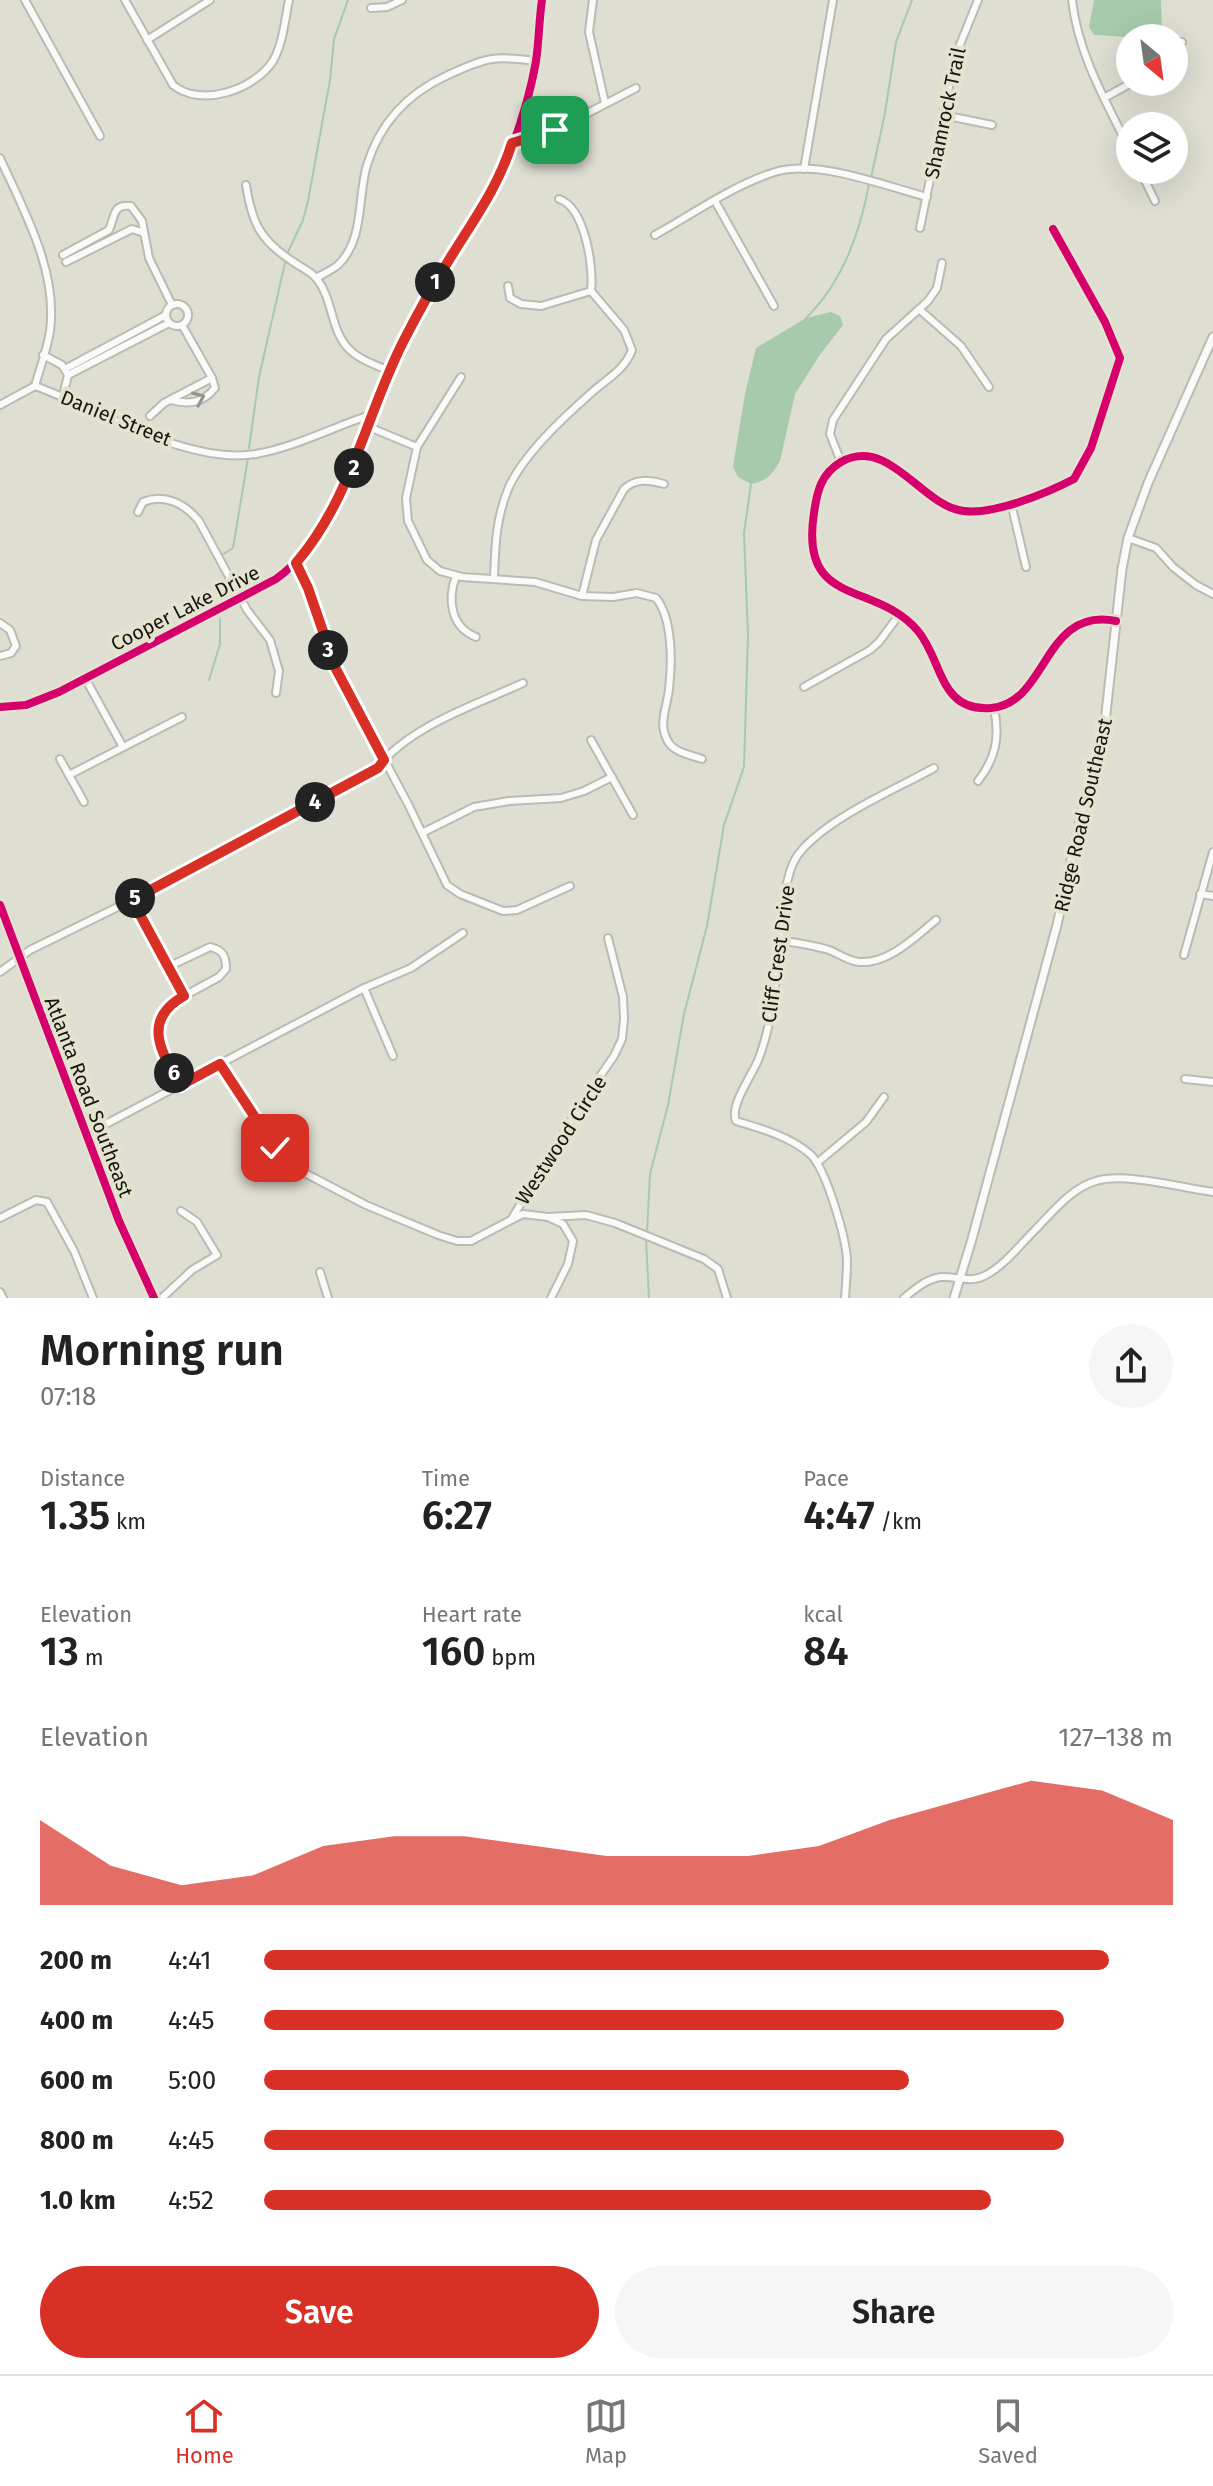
<!DOCTYPE html>
<meta charset="utf-8">
<style>
:root{--surface:#fff;--page:#f6f6f6;--text:#222;--muted:#767676;--line:#e0e0e0;--accent:#d93025}
body{margin:0;font-family:"Fira Sans",sans-serif;background:var(--page);color:var(--text);height:100vh;display:flex;flex-direction:column;font-size:30px;white-space:nowrap}
*{box-sizing:border-box;margin:0}
p{font-size:26px;color:var(--muted)}
.icon{flex:none;width:44px;height:44px;fill:none;stroke:currentColor;stroke-width:2;stroke-linecap:round;stroke-linejoin:round}
.map{position:relative;height:1298px;overflow:hidden}
.sheet{display:flex;flex-direction:column;background:var(--surface);flex:1}
.sheet>*{flex:none}
.needle{width:52px;rotate:151deg}
.tools{position:absolute;left:1116px;top:24px;display:grid;gap:16px}
.tools a{display:grid;place-items:center;width:72px;height:72px;border-radius:50%;background:var(--surface);box-shadow:0 8px 32px #0002;font-size:40px}
.pin{position:absolute;display:grid;place-items:center;width:68px;height:68px;color:#fff;margin:-34px;border-radius:16px;box-shadow:0 4px 12px #0006}
.km{position:absolute;width:40px;height:40px;margin:-20px;border-radius:50%;background:#222;color:#fff;font-size:22px;line-height:40px;text-align:center}
.round{display:grid;place-items:center;flex:none;width:84px;height:84px;border-radius:42px;background:var(--page)}
.overview{display:flex;align-items:center;justify-content:space-between;height:136px;padding:0 40px}
h1{font-size:44px;font-weight:600;line-height:60px}
.figures{display:grid;grid-template-columns:repeat(3,1fr);gap:12px;height:136px;padding:8px 40px}
.figures div{display:grid;align-content:center}
.figures b{font-size:40px;font-weight:600}
.figures small{font-size:22px;font-weight:400}
.figures p{font-size:22px}
.chart{height:224px;padding:16px 40px}
.chart p{display:flex;justify-content:space-between}
.chart svg{width:100%;height:144px;margin-top:8px;fill:var(--accent);opacity:.7}
.action{display:flex;gap:16px;margin-top:auto;padding:16px 40px}
.action a{flex:1;height:92px;border-radius:48px;background:var(--accent);color:#fff;font-size:32px;font-weight:600;line-height:92px;text-align:center}
.action a+a{background:var(--page);color:var(--text)}
ul{padding:0 40px;list-style:none;font-size:26px}
li{display:grid;grid-template-columns:128px 96px 1fr;align-items:center;height:60px}
li i{height:20px;border-radius:10px;background:var(--accent)}
.menu{display:flex;justify-content:space-around;align-items:center;height:112px;border-top:2px solid var(--line);background:var(--surface);font-size:22px;color:var(--muted)}
.menu a{display:grid;justify-items:center;gap:4px}
.menu .selected{color:var(--accent)}
.map>svg:first-child{display:block}
.water{fill:#a6caab}
.lines{fill:none;stroke-linecap:round;stroke-linejoin:round}
.stream{stroke:#a6caab;stroke-width:2}
.minor-casing{stroke:#bbbbb3;stroke-width:10}
.tertiary-casing{stroke:#bbbbb3;stroke-width:11}
.secondary-casing{stroke:#bbbbb3;stroke-width:12}
.minor{stroke:#fafaf8;stroke-width:6}
.tertiary{stroke:#fafaf8;stroke-width:7}
.secondary{stroke:#fafaf8;stroke-width:8}
.cycleway-casing{stroke:#e3e3cf;stroke-width:13}
.cycleway{stroke:#d6006c;stroke-width:8}
.oneway{stroke:#93938f}
.route-casing{stroke:#fff;stroke-width:16}
.route{stroke:#d93025;stroke-width:10}
.labels{text-anchor:middle;stroke-width:8;stroke-linejoin:round;paint-order:stroke}
.street-label{font-size:20px;fill:#16150f;stroke:#e3e3cf}
</style>
<div class="map">
<svg width="1213" height="1298" viewBox="0 0 1213 1298">
<rect width="100%" height="100%" fill="#deded3"/>
<g class="water">
<path d="M1094 0H1161L1162 31C1146 42 1114 35 1094 35L1089 27Z"/>
<path d="M831 312 840 316 843 325 819 356 795 394 780 461C772 475 767 481 751 484L738 477 733 467 745 394 756 348 806 318Z"/>
</g>
<g class="lines">
<g class="stream">
<path d="M871 178 885 113 896 42 912 0"/>
<path d="M288 252 303 220 308 201 330 80 334 39 348 0"/>
<path d="M806 318C843 282 860 233 869 184"/>
<path d="M249 448 259 377 285 263"/>
<path d="M222 555 233 548 248 458"/>
<path d="M209 680 220 644V619"/>
<path d="M647 1233 650 1174 668 1105 684 1014 707 926 724 825 744 767 748 635 744 533 751 484"/>
<path d="M646 1239 649 1298"/>
</g>
<defs>
<g id="minor">
<path d="M25 0 100 136"/>
<path d="M125 0 173 85C201 108 254 90 273 61 283 44 285 19 289 0"/>
<path d="M593 0 589 32 605 103"/>
<path d="M1072 0C1078 54 1106 102 1130 150"/>
<path d="M371 8 387 7 402 0"/>
<path d="M147 40 210 0"/>
<path d="M1174 50 1182 42"/>
<path d="M1104 98 1133 82"/>
<path d="M943 115 992 125"/>
<path d="M512 143 555 130 636 88"/>
<path d="M0 158C24 211 58 271 50 331 47 350 40 368 35 386"/>
<path d="M804 169 833 0"/>
<path d="M1140 170 1155 201"/>
<path d="M246 185C252 223 260 240 292 261 300 267 311 271 317 279 334 301 330 332 351 351 361 361 377 365 389 371"/>
<path d="M715 201 774 306"/>
<path d="M920 228 955 57 978 0"/>
<path d="M1053 229 1105 322 1120 358 1091 448 1074 479C1047 493 994 515 964 511 922 507 889 435 841 462 821 474 817 491 814 513 799 609 875 580 918 631 943 661 939 712 991 708 1048 704 1043 606 1116 621"/>
<path d="M655 235C693 214 733 185 775 172 818 159 885 186 927 197"/>
<path d="M63 255 109 230C115 218 112 203 131 206L142 221 149 258 172 305"/>
<path d="M66 262 132 229 144 233"/>
<path d="M316 278C323 274 332 270 338 265 365 239 357 198 367 165 380 123 407 94 446 76 484 58 494 55 535 61"/>
<path d="M508 286 510 298 521 304 541 306 591 291"/>
<circle cx="177" cy="315" r="11"/>
<path d="M920 310 961 346 989 387"/>
<path d="M43 355 62 365 68 375 63 396"/>
<path d="M65 369 166 315"/>
<path d="M68 375 169 323"/>
<path d="M461 377 417 447 406 498 408 521 427 560 440 571 462 577 535 582 582 596 613 597 637 593 656 598C673 619 672 663 669 689 667 708 657 725 669 743 676 753 691 755 702 759"/>
<path d="M171 400C189 405 203 403 215 388L212 378 182 325"/>
<path d="M0 405 35 386C100 409 185 465 256 454 296 447 335 426 373 414"/>
<path d="M150 416 164 403 212 378"/>
<path d="M369 427 417 447"/>
<path d="M841 462 830 434 833 420 886 339 928 301 937 288 942 263"/>
<path d="M1011 503 1026 567"/>
<path d="M138 512 143 502C165 493 185 504 199 521L247 610 270 640 279 671 276 693"/>
<path d="M1128 538 1156 548 1173 567 1196 585 1213 594"/>
<path d="M296 563 308 588 336 669 408 804 447 885 460 894 503 911 517 910 570 886"/>
<path d="M456 576C447 600 451 627 476 637"/>
<path d="M494 578C495 547 496 517 509 487 524 454 563 418 590 394 605 380 625 370 632 350L624 330 591 291C594 268 585 207 559 199"/>
<path d="M582 596 596 540 624 489C636 478 649 480 664 484"/>
<path d="M0 623 10 630 16 646 11 653 0 656"/>
<path d="M85 678 123 747"/>
<path d="M804 687 870 650 879 642 899 615"/>
<path d="M591 740 633 815"/>
<path d="M60 759 84 802"/>
<path d="M69 775 182 717"/>
<path d="M978 781C996 758 1000 737 994 708"/>
<path d="M422 833 474 807 509 801 561 798 584 791 612 777"/>
<path d="M1200 894 1213 896"/>
<path d="M132 900 184 996C141 1019 162 1053 181 1085"/>
<path d="M779 940C796 943 813 945 829 950 839 954 848 961 859 962 889 964 915 937 936 920"/>
<path d="M1184 955 1213 852"/>
<path d="M168 967 210 947C223 950 226 956 226 969L219 977 184 996"/>
<path d="M0 972 30 950 132 900 378 768C407 727 478 704 523 683"/>
<path d="M364 988 393 1056"/>
<path d="M220 1064 275 1148 299 1170 366 1205 438 1235 457 1241H471L511 1220 583 1101 614 1056 622 1039 624 1019 623 997 608 938"/>
<path d="M1185 1079 1213 1082"/>
<path d="M87 1134 364 988 411 968 463 933"/>
<path d="M817 1163 866 1122 884 1097"/>
<path d="M548 1217 563 1224 573 1241 568 1264 551 1298"/>
<path d="M0 1218 36 1200 47 1202 74 1251 93 1298"/>
<path d="M511 1220 523 1214 548 1217 586 1215 615 1223 704 1259 718 1269 727 1298"/>
<path d="M320 1272 328 1298"/>
<path d="M0 1292 3 1298"/>
<path d="M162 1298 192 1270 217 1255 197 1222 181 1211"/>
<path d="M845 1298C846 1285 847 1273 847 1260 846 1238 826 1168 810 1154 789 1136 762 1129 736 1121 729 1106 753 1074 759 1058 779 1004 776 948 785 892 788 878 791 862 801 851 830 817 894 790 934 768"/>
<path d="M904 1298C915 1289 926 1279 941 1277 955 1276 970 1283 984 1276 1003 1267 1019 1246 1034 1231 1052 1213 1071 1188 1096 1181 1124 1172 1183 1188 1213 1192"/>
</g>
<g id="tertiary">
<path d="M0 707 26 705 59 692 276 579C340 533 360 443 388 373 399 347 414 322 427 297 450 252 486 213 505 166 518 133 530 96 536 61 539 41 539 20 542 0"/>
<path d="M954 1298 972 1239 1057 925 1083 806 1104 731 1122 569 1128 538 1148 483 1213 337"/>
</g>
<path id="secondary" d="M0 905 119 1221 154 1298"/>
</defs>
<use href="#minor" class="minor-casing"/>
<use href="#tertiary" class="tertiary-casing"/>
<use href="#secondary" class="secondary-casing"/>
<use href="#minor" class="minor"/>
<use href="#tertiary" class="tertiary"/>
<use href="#secondary" class="secondary"/>
<defs>
<g id="cycleway">
<path d="M1053 229 1105 322 1120 358 1091 448 1074 479C1047 493 994 515 964 511 922 507 889 435 841 462 821 474 817 491 814 513 799 609 875 580 918 631 943 661 939 712 991 708 1048 704 1043 606 1116 621"/>
<path d="M0 707 26 705 59 692 276 579C340 533 360 443 388 373 399 347 414 322 427 297 450 252 486 213 505 166 518 133 530 96 536 61 539 41 539 20 542 0"/>
<path d="M0 905 119 1221 154 1298"/>
</g>
</defs>
<use href="#cycleway" class="cycleway-casing"/>
<use href="#cycleway" class="cycleway"/>
</g>
<defs><path id="oneway-chevron" d="M-2-3.5L2.5 0L-2 3.5" fill="none" stroke-width="1.6" stroke-linecap="round" stroke-linejoin="round" transform="scale(2)"/></defs>
<use class="oneway" href="#oneway-chevron" transform="translate(199 398) rotate(-23)"/>
<g class="lines">
<defs>
<path id="route" d="M275 1148 220 1064 181 1085C161 1053 141 1020 184 996L132 900 378 768 384 760 336 669 308 588 296 563C352 498 366 414 404 340 419 311 435 282 452 255 475 218 499 185 512 143L555 130"/>
</defs>
<use href="#route" class="route-casing"/>
<use href="#route" class="route"/>
</g>
<g class="labels">
<g class="street-label">
<text transform="translate(945 113) rotate(-78)" y="7">Shamrock Trail</text>
<text transform="translate(116 418) rotate(22)" y="7">Daniel Street</text>
<text transform="translate(185 608) rotate(-27)" y="7">Cooper Lake Drive</text>
<text transform="translate(1083 815) rotate(-77)" y="7">Ridge Road Southeast</text>
<text transform="translate(778 954) rotate(-82)" y="7">Cliff Crest Drive</text>
<text transform="translate(89 1097) rotate(69)" y="7">Atlanta Road Southeast</text>
<text transform="translate(561 1140) rotate(-57)" y="7">Westwood Circle</text>
</g>
</g>
</svg>
<div class="tools">
<a><svg class="needle" viewBox="-14 -14 28 28"><path d="M0-13l5 13h-10z" fill="#e53935"/><path d="M0 13l5-13h-10z" fill="#767676"/></svg></a>
<a><svg class="icon" aria-label="layers" viewBox="0 0 24 24"><path d="M12 4l9 5-9 5-9-5zM3 14l9 5 9-5"/></svg></a>
</div>
<div class="pin" style="left:555px;top:130px;background:#1e9e55"><svg class="icon" aria-label="arrive" viewBox="0 0 24 24"><path d="M6 21V4h12l-3 4 3 4H6"/></svg></div>
<div class="pin" style="left:275px;top:1148px;background:#d93025"><svg class="icon" aria-label="check" viewBox="0 0 24 24"><path d="M5 12l5 5 9-10"/></svg></div>
<b class="km" style="left:435px;top:282px">1</b>
<b class="km" style="left:354px;top:468px">2</b>
<b class="km" style="left:328px;top:650px">3</b>
<b class="km" style="left:315px;top:802px">4</b>
<b class="km" style="left:135px;top:898px">5</b>
<b class="km" style="left:174px;top:1073px">6</b>
</div>
<section class="sheet">
<div class="overview"><div><h1>Morning run</h1><p>07:18</p></div><a class="round"><svg class="icon" aria-label="share" viewBox="0 0 24 24"><path d="M12 15V3M7 8l5-5 5 5M5 13v7h14v-7"/></svg></a></div>
<div class="figures">
<div><p>Distance</p><b>1.35<small> km</small></b></div>
<div><p>Time</p><b>6:27</b></div>
<div><p>Pace</p><b>4:47<small> /km</small></b></div>
</div>
<div class="figures">
<div><p>Elevation</p><b>13<small> m</small></b></div>
<div><p>Heart rate</p><b>160<small> bpm</small></b></div>
<div><p>kcal</p><b>84</b></div>
</div>
<div class="chart"><p><span>Elevation</span>127–138 m</p>
<svg viewBox="0 0 160 44" preserveAspectRatio="none"><path d="M0 44V18L10 32L20 38L30 35L40 26L50 23L60 23L70 26L80 29L90 29L100 29L110 26L120 18L130 12L140 6L150 9L160 18V44z"/></svg>
</div>
<ul>
<li><b>200 m</b>4:41<i style="width:93%"></i></li>
<li><b>400 m</b>4:45<i style="width:88%"></i></li>
<li><b>600 m</b>5:00<i style="width:71%"></i></li>
<li><b>800 m</b>4:45<i style="width:88%"></i></li>
<li><b>1.0 km</b>4:52<i style="width:80%"></i></li>
</ul>
<div class="action"><a>Save</a><a>Share</a></div>
</section>
<nav class="menu">
<a class="selected"><svg class="icon" aria-label="home" viewBox="0 0 24 24"><path d="M3 11l9-7 9 7M6 9v11h12V9"/></svg>Home</a>
<a><svg class="icon" aria-label="map" viewBox="0 0 24 24"><path d="M3 6l6-2 6 2 6-2v14l-6 2-6-2-6 2zM9 4v14M15 6v14"/></svg>Map</a>
<a><svg class="icon" aria-label="saved" viewBox="0 0 24 24"><path d="M7 4h10v16l-5-4-5 4z"/></svg>Saved</a>
</nav>
